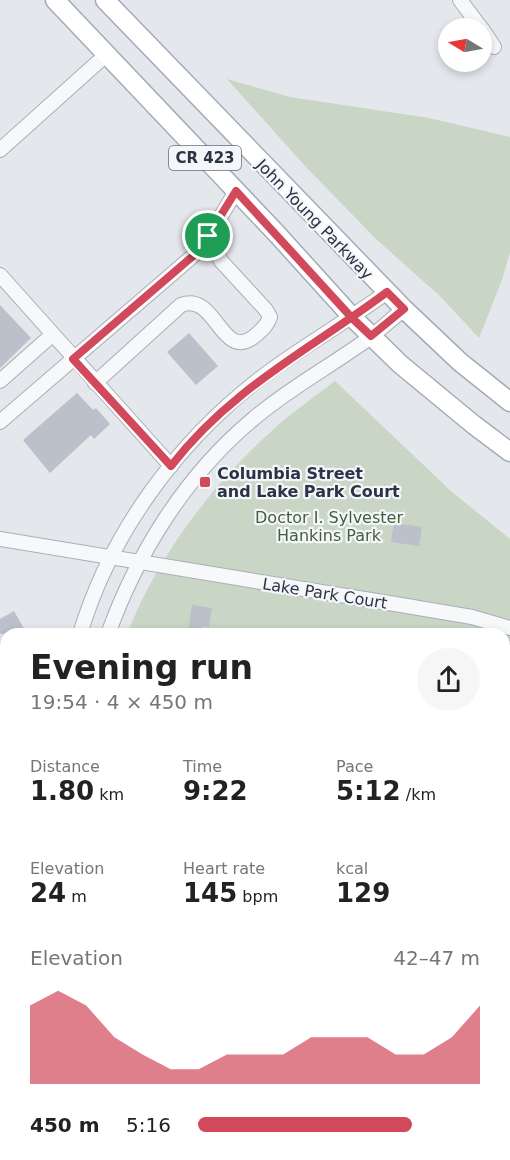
<!DOCTYPE html>
<meta charset="utf-8">
<style>
:root{--surface:#fff;--page:#f6f6f6;--text:#222;--muted:#767676;--accent:#d1495b}
body{margin:0;font-family:"DejaVu Sans",sans-serif;background:var(--page);color:var(--text);height:100vh;display:flex;flex-direction:column;font-size:22px;white-space:nowrap}
*{box-sizing:border-box;margin:0}
p{font-size:20px;color:var(--muted)}
.icon{flex:none;width:33px;height:33px;fill:none;stroke:currentColor;stroke-width:2;stroke-linecap:round;stroke-linejoin:round}
.map{position:relative;flex:1;overflow:hidden}
.panel{position:absolute;left:0px;top:628px;width:510px;height:532px;display:flex;flex-direction:column;background:var(--surface);border-radius:18px 18px 0 0;box-shadow:0 3px 9px #0003}
.panel>*{flex:none}
.needle{width:39px;rotate:280deg}
.buttons{position:absolute;left:438px;top:18px;display:grid;gap:12px}
.buttons a{display:grid;place-items:center;width:54px;height:54px;border-radius:50%;background:var(--surface);box-shadow:0 3px 9px #0003;font-size:30px}
.pin{position:absolute;display:grid;place-items:center;width:51px;height:51px;color:#fff;margin:-26px;border:3px solid #fff;border-radius:50%;box-shadow:0 2px 6px #0007}
.round{display:grid;place-items:center;flex:none;width:63px;height:63px;border-radius:32px;background:var(--page)}
.summary{display:flex;align-items:center;justify-content:space-between;height:102px;padding:0 30px}
h1{font-size:33px;font-weight:600;line-height:45px}
.metrics{display:grid;grid-template-columns:repeat(3,1fr);gap:9px;height:102px;padding:6px 30px}
.metrics div{display:grid;align-content:center}
.metrics b{font-size:26px;font-weight:600}
.metrics small{font-size:16px;font-weight:400}
.metrics p{font-size:16px}
.chart{height:168px;padding:12px 30px}
.chart p{display:flex;justify-content:space-between}
.chart svg{width:100%;height:108px;margin-top:6px;fill:var(--accent);opacity:.7}
ul{padding:0 30px;list-style:none;font-size:20px}
li{display:grid;grid-template-columns:96px 72px 1fr;align-items:center;height:45px}
li i{height:15px;border-radius:8px;background:var(--accent)}
.map>svg:first-child{display:block}
.green{fill:#c9d6c5}
.building{fill:#bbc0ca}
.lines{fill:none;stroke-linecap:round;stroke-linejoin:round}
.minor-casing{stroke:#a9aeb7;stroke-width:16}
.major-casing{stroke:#a3abb8;stroke-width:21}
.minor{stroke:#f7f8fa;stroke-width:14}
.major{stroke:#fff;stroke-width:18}
.route-casing{stroke:#fff;stroke-width:12}
.route{stroke:#d1495b;stroke-width:8}
.poi-dot{fill:#d1495b;stroke:#f4f6f9;stroke-width:2}
.labels{text-anchor:middle;stroke-width:4.5;stroke-linejoin:round;paint-order:stroke}
.shield{fill:#f4f6f9;stroke:#676e7b;stroke-width:1.5}
.shield-label{font-size:15px;font-weight:bold;fill:#2b3445}
.street-label{font-size:16px;fill:#2b3445;stroke:#f4f6f9}
.poi-label{font-size:16px;font-weight:bold;fill:#2b3445;stroke:#f4f6f9;text-anchor:start}
.park-label{font-size:16px;fill:#3f6138;stroke:#f4f6f9}
</style>
<div class="map">
<svg width="510" height="1160" viewBox="0 0 510 1160">
<rect width="100%" height="100%" fill="#e4e7ec"/>
<g class="green">
<path d="M227 79 290 97 429 118 510 137V252L502 280 479 338 440 296 377 240 306 167Z"/>
<path d="M335 381 452 492 510 539V832L504 868V634H127C159 554 212 484 277 426 295 410 316 396 335 381Z"/>
</g>
<g class="building">
<path d="M0 305 31 338 0 368Z"/>
<path d="M189 333 218 366 196 385 167 352Z"/>
<path d="M77 393 93 410 96 408 110 424 94 439 91 435 50 473 23 440Z"/>
<path d="M394 523 422 527 419 546 391 542Z"/>
<path d="M192 605 212 608 209 627 202 626 201 634 188 632Z"/>
<path d="M14 611 27 634H0V619Z"/>
</g>
<g class="lines">
<defs>
<g id="minor">
<path d="M460 0 481 28"/>
<path d="M482 29 494 47"/>
<path d="M0 150 107 54"/>
<path d="M0 275 171 466"/>
<path d="M0 381 52 335"/>
<path d="M95 383 181 305C217 291 221 365 256 335 262 330 268 324 270 317L266 310 221 261 209 236"/>
<path d="M0 422 193 256 209 236 236 191"/>
<path d="M0 539 395 604 472 617 510 628"/>
<path d="M80 634C110 534 176 444 258 380 299 348 345 323 387 292"/>
<path d="M108 634C137 554 185 476 252 420 289 388 333 365 372 336 383 327 393 318 404 309"/>
<path d="M0 975H6"/>
<path d="M504 1047 510 1048"/>
<path d="M0 1125 6 1091"/>
<path d="M0 1156 25 1160"/>
<path d="M298 1160 299 1155"/>
</g>
<g id="major">
<path d="M55 0 277 234 353 318 400 364 474 425 510 452"/>
<path d="M105 0 404 309 460 362 510 402"/>
</g>
</defs>
<use href="#minor" class="minor-casing"/>
<use href="#major" class="major-casing"/>
<use href="#minor" class="minor"/>
<use href="#major" class="major"/>
</g>
<g class="lines">
<defs>
<path id="route" d="M208 236 193 256 73 359 171 466C231 388 311 349 387 292L404 309 371 336 352 318 236 191 208 236"/>
</defs>
<use href="#route" class="route-casing"/>
<use href="#route" class="route"/>
</g>
<rect class="poi-dot" x="199" y="476" width="12" height="12" rx="3"/>
<g class="labels">
<rect class="shield" x="169" y="146" width="72" height="24" rx="4.5"/>
<g class="shield-label">
<text x="205" y="163">CR 423</text>
</g>
<g class="street-label">
<text transform="translate(315 219) rotate(46)" y="6">John Young Parkway</text>
<text transform="translate(325 593) rotate(9)" y="6">Lake Park Court</text>
</g>
<g class="poi-label">
<text x="217" y="479">Columbia Street<tspan x="217" dy="18">and Lake Park Court</tspan></text>
</g>
<g class="park-label">
<text x="329" y="523">Doctor I. Sylvester<tspan x="329" dy="18">Hankins Park</tspan></text>
</g>
</g>
</svg>
<div class="buttons">
<a><svg class="needle" viewBox="-14 -14 28 28"><path d="M0-13l5 13h-10z" fill="#e53935"/><path d="M0 13l5-13h-10z" fill="#767676"/></svg></a>
</div>
<div class="pin" style="left:208px;top:236px;background:#1e9e55"><svg class="icon" aria-label="arrive" viewBox="0 0 24 24"><path d="M6 21V4h12l-3 4 3 4H6"/></svg></div>
<section class="panel">
<div class="summary"><div><h1>Evening run</h1><p>19:54 · 4 × 450 m</p></div><a class="round"><svg class="icon" aria-label="share" viewBox="0 0 24 24"><path d="M12 15V3M7 8l5-5 5 5M5 13v7h14v-7"/></svg></a></div>
<div class="metrics">
<div><p>Distance</p><b>1.80<small> km</small></b></div>
<div><p>Time</p><b>9:22</b></div>
<div><p>Pace</p><b>5:12<small> /km</small></b></div>
</div>
<div class="metrics">
<div><p>Elevation</p><b>24<small> m</small></b></div>
<div><p>Heart rate</p><b>145<small> bpm</small></b></div>
<div><p>kcal</p><b>129</b></div>
</div>
<div class="chart"><p><span>Elevation</span>42–47 m</p>
<svg viewBox="0 0 160 44" preserveAspectRatio="none"><path d="M0 44V12L10 6L20 12L30 25L40 32L50 38L60 38L70 32L80 32L90 32L100 25L110 25L120 25L130 32L140 32L150 25L160 12V44z"/></svg>
</div>
<ul>
<li><b>450 m</b>5:16<i style="width:76%"></i></li>
</ul>
</section>
</div>
